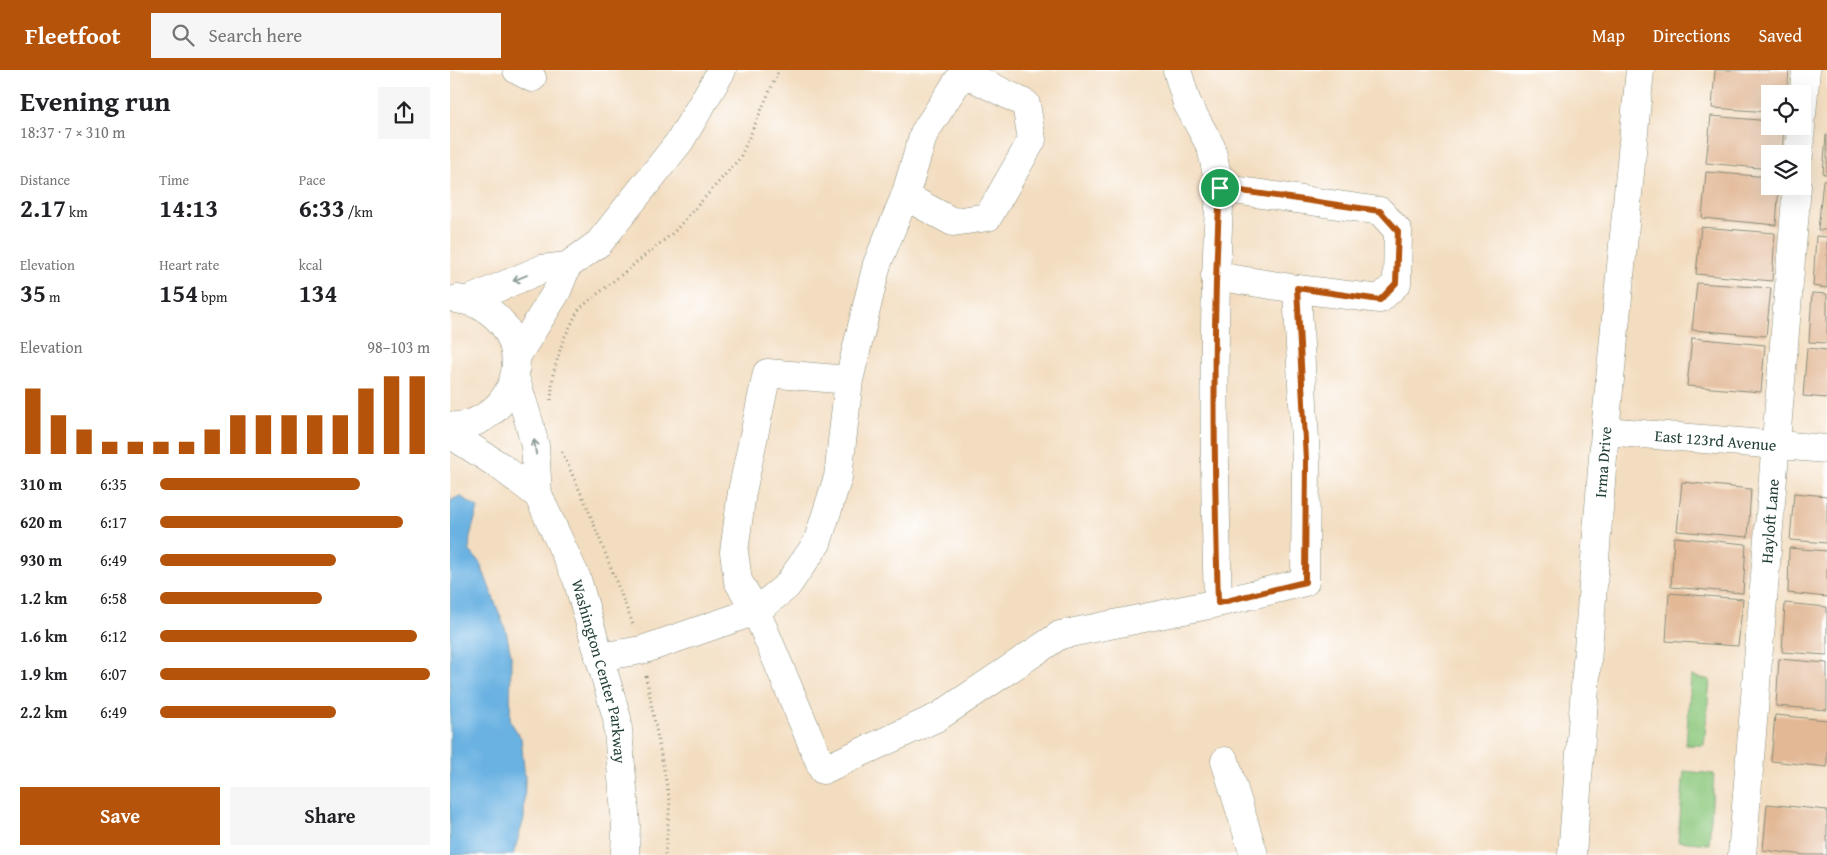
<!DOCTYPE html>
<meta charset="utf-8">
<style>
:root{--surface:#fff;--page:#f6f6f6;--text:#202124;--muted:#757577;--accent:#b45309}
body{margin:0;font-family:"Gentium Book Plus",serif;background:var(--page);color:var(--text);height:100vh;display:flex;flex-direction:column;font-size:19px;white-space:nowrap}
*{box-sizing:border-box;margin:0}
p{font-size:16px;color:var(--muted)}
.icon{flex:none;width:28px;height:28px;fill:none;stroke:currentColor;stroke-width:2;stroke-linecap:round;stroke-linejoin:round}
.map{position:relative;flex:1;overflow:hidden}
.panel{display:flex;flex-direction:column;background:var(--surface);width:450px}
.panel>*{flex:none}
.controls{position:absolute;left:1311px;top:15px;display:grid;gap:10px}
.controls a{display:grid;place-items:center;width:50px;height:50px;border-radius:0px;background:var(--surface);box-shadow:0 5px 20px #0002;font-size:25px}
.pin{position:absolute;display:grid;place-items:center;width:42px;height:42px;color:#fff;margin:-21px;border:2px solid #fff;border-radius:50%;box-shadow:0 1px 5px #0007}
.round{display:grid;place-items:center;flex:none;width:52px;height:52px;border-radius:0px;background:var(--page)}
.headline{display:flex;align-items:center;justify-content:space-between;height:85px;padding:0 20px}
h1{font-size:28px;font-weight:700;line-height:38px}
.figures{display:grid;grid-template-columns:repeat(3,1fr);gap:8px;height:85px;padding:5px 20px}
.figures div{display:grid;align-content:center}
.figures b{font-size:25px;font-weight:700}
.figures small{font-size:14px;font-weight:400}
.figures p{font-size:14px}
.chart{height:140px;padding:10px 20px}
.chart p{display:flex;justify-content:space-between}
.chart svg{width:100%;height:90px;margin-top:5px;stroke:var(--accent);stroke-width:6}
.button{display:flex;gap:10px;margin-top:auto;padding:10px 20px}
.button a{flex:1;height:58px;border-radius:0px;background:var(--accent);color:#fff;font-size:20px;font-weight:700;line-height:58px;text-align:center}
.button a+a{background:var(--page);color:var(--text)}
ul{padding:0 20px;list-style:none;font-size:16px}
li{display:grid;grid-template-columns:80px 60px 1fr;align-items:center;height:38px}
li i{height:12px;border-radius:6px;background:var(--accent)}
header{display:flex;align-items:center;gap:30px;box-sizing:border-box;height:70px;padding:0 25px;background:var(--accent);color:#fff}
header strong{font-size:24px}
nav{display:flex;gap:28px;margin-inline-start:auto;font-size:18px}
.search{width:350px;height:45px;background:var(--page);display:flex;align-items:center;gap:12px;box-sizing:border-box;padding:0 18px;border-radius:0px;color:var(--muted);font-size:19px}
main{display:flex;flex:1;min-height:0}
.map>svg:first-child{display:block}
.green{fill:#8cc77c;stroke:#568258}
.water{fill:#6bb2e2;stroke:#45788b}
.building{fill:#e2b895}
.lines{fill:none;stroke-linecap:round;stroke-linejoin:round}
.minor-casing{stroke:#898d7a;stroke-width:29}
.path{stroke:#898d7a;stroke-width:3;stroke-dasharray:1 4;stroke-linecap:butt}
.minor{stroke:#fff;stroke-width:28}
.oneway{stroke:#8f9e9a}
.route-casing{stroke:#fff;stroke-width:10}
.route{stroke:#b45309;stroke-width:6}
.labels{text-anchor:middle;stroke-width:4.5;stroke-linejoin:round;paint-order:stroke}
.street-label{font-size:16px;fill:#1f3d34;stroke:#fff}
</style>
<header>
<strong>Fleetfoot</strong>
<div class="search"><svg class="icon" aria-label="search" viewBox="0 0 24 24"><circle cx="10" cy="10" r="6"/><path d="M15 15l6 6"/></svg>Search here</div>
<nav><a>Map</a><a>Directions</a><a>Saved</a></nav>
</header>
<main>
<section class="panel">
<div class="headline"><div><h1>Evening run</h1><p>18:37 · 7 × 310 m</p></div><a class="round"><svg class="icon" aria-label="share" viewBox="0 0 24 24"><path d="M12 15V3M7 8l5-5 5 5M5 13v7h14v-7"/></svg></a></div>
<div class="figures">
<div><p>Distance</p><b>2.17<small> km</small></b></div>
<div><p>Time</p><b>14:13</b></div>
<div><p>Pace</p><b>6:33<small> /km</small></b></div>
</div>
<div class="figures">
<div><p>Elevation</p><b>35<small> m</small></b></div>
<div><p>Heart rate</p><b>154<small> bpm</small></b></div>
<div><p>kcal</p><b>134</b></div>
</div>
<div class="chart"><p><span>Elevation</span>98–103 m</p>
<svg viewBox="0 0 160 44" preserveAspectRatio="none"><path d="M5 44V12M15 44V25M25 44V32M35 44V38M45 44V38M55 44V38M65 44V38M75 44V32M85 44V25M95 44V25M105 44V25M115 44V25M125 44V25M135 44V12M145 44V6M155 44V6"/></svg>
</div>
<ul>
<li><b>310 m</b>6:35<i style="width:74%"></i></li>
<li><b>620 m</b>6:17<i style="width:90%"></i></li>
<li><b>930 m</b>6:49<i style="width:65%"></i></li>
<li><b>1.2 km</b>6:58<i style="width:60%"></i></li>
<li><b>1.6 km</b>6:12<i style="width:95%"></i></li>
<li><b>1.9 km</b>6:07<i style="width:100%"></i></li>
<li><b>2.2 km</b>6:49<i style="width:65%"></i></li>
</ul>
<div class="button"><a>Save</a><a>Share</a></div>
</section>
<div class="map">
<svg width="1377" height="785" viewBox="0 0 1377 785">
<rect width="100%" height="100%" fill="#fff"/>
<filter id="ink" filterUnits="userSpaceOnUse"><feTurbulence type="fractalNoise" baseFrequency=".02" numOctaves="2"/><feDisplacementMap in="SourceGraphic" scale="10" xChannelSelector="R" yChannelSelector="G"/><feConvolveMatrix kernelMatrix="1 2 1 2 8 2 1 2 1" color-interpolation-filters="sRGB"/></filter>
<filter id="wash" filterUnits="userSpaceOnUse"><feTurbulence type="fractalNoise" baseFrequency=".0096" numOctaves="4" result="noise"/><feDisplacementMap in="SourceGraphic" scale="20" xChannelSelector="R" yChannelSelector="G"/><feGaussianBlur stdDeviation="1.12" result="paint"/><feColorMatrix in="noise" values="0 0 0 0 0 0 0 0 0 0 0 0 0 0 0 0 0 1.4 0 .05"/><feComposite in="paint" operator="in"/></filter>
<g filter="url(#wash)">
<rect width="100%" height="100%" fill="#f3ddc0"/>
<g class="green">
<path d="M1241 606 1260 610 1254 675H1236Z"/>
<path d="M1234 701 1264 704 1259 774 1228 771Z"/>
</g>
<path class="water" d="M10 426 28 438 20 466 19 480 30 493 56 561 61 585 60 651 71 668 75 709 74 749 63 785H0V431Z"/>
<g id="blocks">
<g class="building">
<path d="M1265 0H1339L1337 24H1320V42L1262 38Z"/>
<path d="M1261 46 1320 51V56H1334L1332 84H1320V99L1256 93Z"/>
<path d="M1376 65H1377V104H1373Z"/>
<path d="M1256 102 1320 107V116H1329L1326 155 1252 148Z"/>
<path d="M1373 110H1377V160H1368Z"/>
<path d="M1251 157 1325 163 1322 211 1246 204Z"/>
<path d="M1366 166 1377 167V218L1363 216Z"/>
<path d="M1247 213 1321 218 1316 266 1242 260Z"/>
<path d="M1362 223 1377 224V273L1359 272Z"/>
<path d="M1242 268 1315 275 1311 322 1237 316Z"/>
<path d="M1357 278 1377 280V328L1353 326Z"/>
<path d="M1232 412 1301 419 1298 467 1227 461Z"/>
<path d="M1344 423 1377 426V473L1340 470Z"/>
<path d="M1224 467 1296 474 1293 523 1221 517Z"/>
<path d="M1339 478 1377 481V527L1338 523Z"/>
<path d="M1219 523 1293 529 1288 576 1216 571Z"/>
<path d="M1335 533 1377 537V585L1332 582Z"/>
<path d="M1329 589 1377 593V640L1326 636Z"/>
<path d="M1325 645 1377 650V697L1321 691Z"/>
<path d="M1317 734 1377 740V785H1355L1313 780Z"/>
</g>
</g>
</g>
<g filter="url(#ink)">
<use href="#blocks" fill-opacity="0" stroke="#898d7a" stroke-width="1"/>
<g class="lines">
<defs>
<g id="minor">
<path d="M67 0 82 8"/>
<path d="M727 0 737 33 761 77 770 118"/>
<path d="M1352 44 1356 0"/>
<path d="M1349 84 1351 56"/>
<path d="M455 126 503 152 538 147 582 70 576 34 514 3"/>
<path d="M765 206 847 219"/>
<path d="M19 230 92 199 117 196 149 173 230 71 272 0"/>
<path d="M66 287 107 221 117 196"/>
<path id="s1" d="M65 307 79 352 85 376 88 425 127 509 167 648 176 755 175 785"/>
<path d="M399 310 317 303 292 422 284 482 288 511 306 541 337 516 367 473 388 407 399 310 427 194 455 126 474 63 515 0"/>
<path d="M0 356C11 357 24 353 33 348 88 314 70 237 7 229"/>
<path id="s2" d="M1155 361 1377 379"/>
<path d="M0 364 50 396 88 425"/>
<path d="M149 587 192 580 306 541 373 700 488 647 610 565 768 533 855 512 856 390 847 219 930 229 947 213 948 161 930 141 770 118C762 256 764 394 768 533"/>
<path d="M775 691 804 785"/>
<path id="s3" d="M1122 785 1155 361 1190 0"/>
<path id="s4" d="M1292 785 1347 116"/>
</g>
</defs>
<use href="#minor" class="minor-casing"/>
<g class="path">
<path d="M101 330 103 304 113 270 129 239 224 162 290 88 329 0"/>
<path d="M112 382 138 439 184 557"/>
<path d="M196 606 220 732 215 785"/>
</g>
<use href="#minor" class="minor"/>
</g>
<defs><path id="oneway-shaft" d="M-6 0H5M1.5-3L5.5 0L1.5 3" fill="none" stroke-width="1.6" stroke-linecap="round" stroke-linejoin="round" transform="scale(1.25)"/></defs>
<g class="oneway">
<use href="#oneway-shaft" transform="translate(70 208) rotate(157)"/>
<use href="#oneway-shaft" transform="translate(85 377) rotate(-98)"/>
</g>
</g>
<g class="lines" filter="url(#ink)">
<defs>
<path id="route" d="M770 118 930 141 948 161 946 213 930 230 847 218 856 390 855 512 768 533C764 394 762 256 770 118Z"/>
</defs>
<use href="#route" class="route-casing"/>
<use href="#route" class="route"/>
</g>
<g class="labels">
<g class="street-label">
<text dy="6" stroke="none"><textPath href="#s2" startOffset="111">East 123rd Avenue</textPath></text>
<text dy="6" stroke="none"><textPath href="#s3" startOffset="394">Irma Drive</textPath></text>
<text dy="6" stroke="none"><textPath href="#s4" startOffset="335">Hayloft Lane</textPath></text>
<text dy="6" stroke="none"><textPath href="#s1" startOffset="309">Washington Center Parkway</textPath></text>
</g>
</g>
</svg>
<div class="controls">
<a><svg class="icon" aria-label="locate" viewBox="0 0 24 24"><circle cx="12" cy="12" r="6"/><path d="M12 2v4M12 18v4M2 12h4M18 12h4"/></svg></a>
<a><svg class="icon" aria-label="layers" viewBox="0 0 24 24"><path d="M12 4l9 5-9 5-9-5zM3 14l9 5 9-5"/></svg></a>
</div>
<div class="pin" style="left:770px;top:118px;background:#1e9e55"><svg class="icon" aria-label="arrive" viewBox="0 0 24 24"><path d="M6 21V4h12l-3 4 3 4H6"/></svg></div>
</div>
</main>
